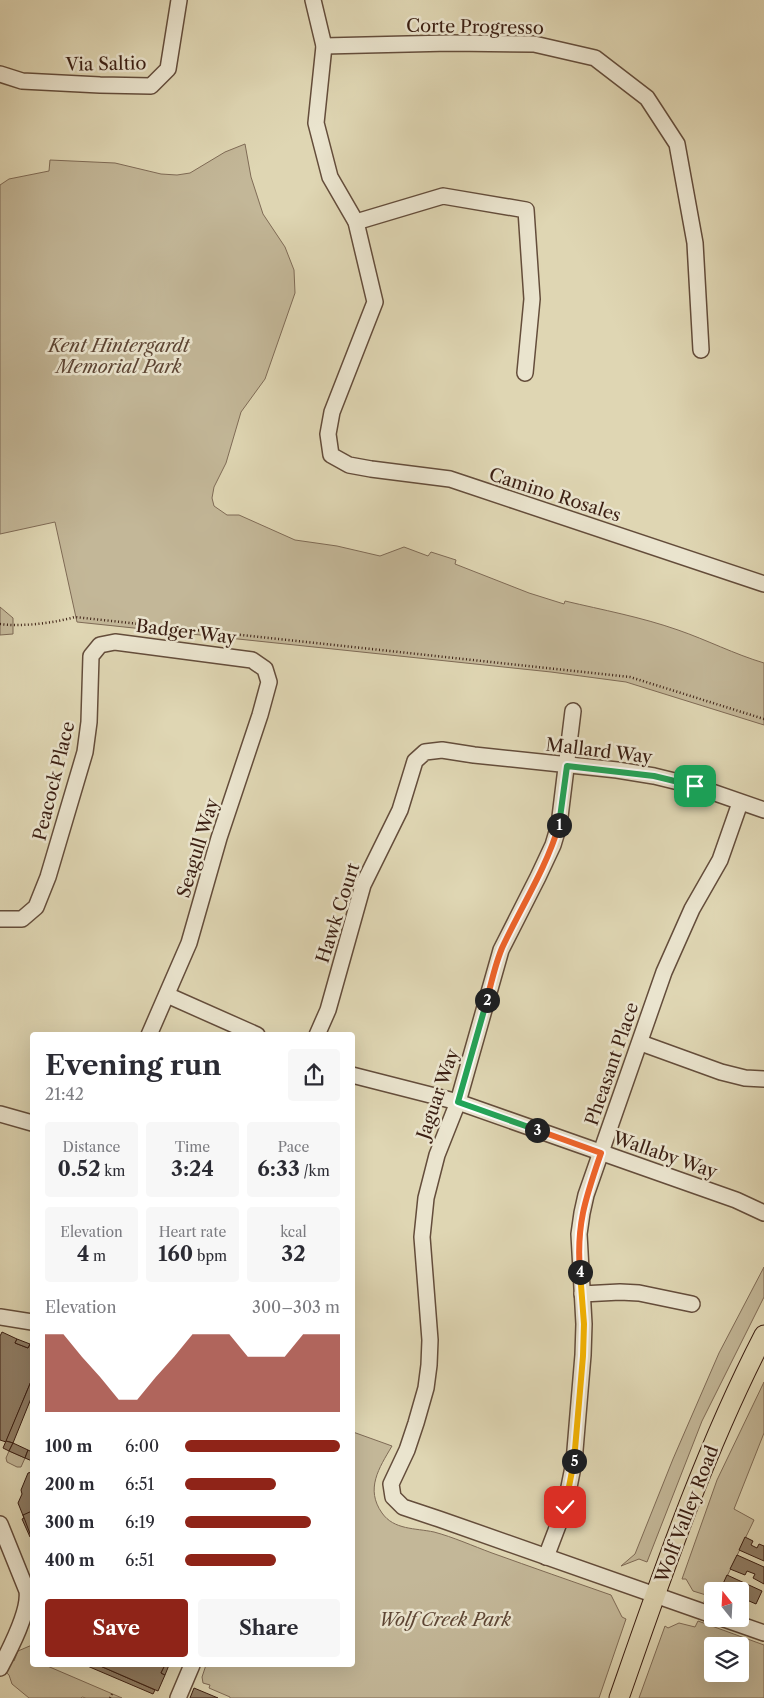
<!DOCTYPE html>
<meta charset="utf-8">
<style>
:root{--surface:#fff;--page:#f7f7f7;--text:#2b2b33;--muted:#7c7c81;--accent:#8f2418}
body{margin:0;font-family:"Libre Caslon Text",serif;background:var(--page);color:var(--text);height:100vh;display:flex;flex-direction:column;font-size:19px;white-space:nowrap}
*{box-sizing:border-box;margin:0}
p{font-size:16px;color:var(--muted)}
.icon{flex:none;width:28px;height:28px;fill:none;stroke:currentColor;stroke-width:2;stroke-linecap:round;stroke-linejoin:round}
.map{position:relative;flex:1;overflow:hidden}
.drawer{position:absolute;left:30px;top:1032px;width:325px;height:635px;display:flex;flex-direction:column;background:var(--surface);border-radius:5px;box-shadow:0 5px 20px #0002}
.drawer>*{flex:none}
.needle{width:32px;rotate:342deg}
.buttons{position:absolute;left:704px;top:1582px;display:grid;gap:10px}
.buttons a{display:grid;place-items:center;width:45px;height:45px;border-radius:5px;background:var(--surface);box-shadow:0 5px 20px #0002;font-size:25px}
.pin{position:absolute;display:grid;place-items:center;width:42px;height:42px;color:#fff;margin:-21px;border-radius:10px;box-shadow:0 2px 8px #0006}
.km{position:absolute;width:25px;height:25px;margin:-12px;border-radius:50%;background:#222;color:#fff;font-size:14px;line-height:25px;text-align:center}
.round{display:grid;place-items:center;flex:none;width:52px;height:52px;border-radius:5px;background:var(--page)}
.summary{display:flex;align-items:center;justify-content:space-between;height:85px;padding:0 15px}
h1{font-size:28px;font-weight:800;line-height:38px}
.stats{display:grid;grid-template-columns:repeat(3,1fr);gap:8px;height:85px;padding:5px 15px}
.stats div{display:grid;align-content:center;border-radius:5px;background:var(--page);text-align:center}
.stats b{font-size:21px;font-weight:800}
.stats small{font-size:14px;font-weight:400}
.stats p{font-size:14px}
.chart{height:140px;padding:10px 15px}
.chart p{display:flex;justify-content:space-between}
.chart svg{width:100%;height:90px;margin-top:5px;fill:var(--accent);opacity:.7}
.action{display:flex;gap:10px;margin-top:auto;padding:10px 15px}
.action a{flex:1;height:58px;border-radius:5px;background:var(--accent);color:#fff;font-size:20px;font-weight:800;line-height:58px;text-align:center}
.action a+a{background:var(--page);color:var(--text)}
ul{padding:0 15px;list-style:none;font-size:16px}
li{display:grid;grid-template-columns:80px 60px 1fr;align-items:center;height:38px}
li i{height:12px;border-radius:6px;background:var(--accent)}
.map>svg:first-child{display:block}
.green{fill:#c3b798;stroke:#7f6b56;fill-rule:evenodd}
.building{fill:#907e66;stroke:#3b1f13}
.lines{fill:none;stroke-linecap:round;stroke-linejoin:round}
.minor-casing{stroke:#644d3b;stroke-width:18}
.major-casing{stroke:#3b1f13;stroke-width:21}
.path{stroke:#3b1f13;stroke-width:2.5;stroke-dasharray:1 2.5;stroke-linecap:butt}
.minor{stroke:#eae4ce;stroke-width:15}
.major{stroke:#dfd6b3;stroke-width:19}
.split-1-casing{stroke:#fff;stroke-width:10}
.split-2-casing{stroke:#fff;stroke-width:10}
.split-3-casing{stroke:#fff;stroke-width:10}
.split-4-casing{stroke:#fff;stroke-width:10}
.split-5-casing{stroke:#fff;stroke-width:10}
.split-6-casing{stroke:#fff;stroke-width:10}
.split-1{stroke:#22a559;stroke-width:6}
.split-2{stroke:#f0652b;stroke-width:6}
.split-3{stroke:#22a559;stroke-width:6}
.split-4{stroke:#f0652b;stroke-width:6}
.split-5{stroke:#f5b400;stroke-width:6}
.split-6{stroke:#f5b400;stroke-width:6}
.labels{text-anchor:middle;stroke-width:5;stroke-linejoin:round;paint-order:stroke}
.street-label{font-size:18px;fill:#3b1f13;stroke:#eae4ce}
.park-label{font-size:18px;font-style:italic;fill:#5d4534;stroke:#eae4ce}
</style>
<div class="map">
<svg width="764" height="1698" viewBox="0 0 764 1698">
<rect width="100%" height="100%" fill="#dfd6b3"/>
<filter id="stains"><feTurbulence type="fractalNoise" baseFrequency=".004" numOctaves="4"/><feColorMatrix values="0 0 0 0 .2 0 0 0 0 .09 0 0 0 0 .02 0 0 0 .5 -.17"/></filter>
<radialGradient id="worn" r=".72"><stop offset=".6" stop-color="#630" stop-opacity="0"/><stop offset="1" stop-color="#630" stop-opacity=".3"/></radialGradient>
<g class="green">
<path d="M245 144 251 177 263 214 285 247 294 270 295 293 265 379 241 412 226 463 214 487 212 498 214 506 227 515H239L295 540 337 546 380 556 404 547 428 556 431 552 456 560 455 564 529 593 564 604 565 601C603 610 641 617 678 630 707 640 734 654 764 663V725L626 682 551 672 77 622 55 522 0 534V185L9 179 49 171 50 160 115 163 161 174 177 175 190 173 225 152Z"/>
<path d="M0 607 13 618V634L0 635Z"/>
<path d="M764 1267V1297L702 1421 647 1562 639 1559 621 1566 635 1554 673 1459 719 1353Z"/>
<path d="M764 1382V1433L734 1509 754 1520 720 1591H712V1605L704 1602 706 1595 693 1591 686 1579H682L717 1480Z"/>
<path d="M353 1432 392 1446C379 1468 365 1489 382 1513 394 1530 415 1528 434 1532 453 1537 473 1546 492 1553 531 1567 571 1581 611 1595L622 1617 626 1619 599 1698H230V1697L209 1688 210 1685 203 1683 202 1677 206 1665H352Z"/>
<path d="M9 1451 25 1458 21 1467H17L7 1462 6 1458Z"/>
<path d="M698 1621 764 1645V1698H639L665 1626 668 1628 679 1623 695 1627ZM712 1646H740V1674H712Z"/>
<path d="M32 1645V1665H45L122 1698H86L82 1697 81 1698H29L12 1684 9 1675 0 1667V1649L14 1661 18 1651Z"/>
</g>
<g class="building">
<path d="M2 1332 17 1339 15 1343 28 1348 30 1344 32 1345V1379L6 1442 0 1440V1336Z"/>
<path d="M17 1339 30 1344 28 1348 15 1343Z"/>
<path d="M32 1379V1396L13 1443 6 1441Z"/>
<path d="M6 1441 13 1443 9 1451 3 1448Z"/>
<path d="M13 1443 28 1450 25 1458 9 1451Z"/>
<path d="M28 1450 32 1452V1461L25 1458Z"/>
<path d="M32 1472V1539L31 1537H30L22 1519 24 1518 18 1503 22 1494 21 1490 28 1473Z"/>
<path d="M32 1511V1539L23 1515Z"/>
<path d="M745 1537 753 1541 751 1545 757 1548 759 1544 764 1546V1561L739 1550Z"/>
<path d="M737 1555 764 1567V1584L753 1578 755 1574 747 1571 745 1575 730 1569Z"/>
<path d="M727 1575 762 1591 756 1604 740 1597V1591H737L738 1589 732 1586 728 1591 721 1588Z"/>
<path d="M85 1665H98L155 1690 153 1694Z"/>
<path d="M98 1665H165L161 1673 165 1675 158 1691Z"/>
<path d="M165 1665H169L165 1675 161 1673Z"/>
<path d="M194 1688 218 1698H190Z"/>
</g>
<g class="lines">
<defs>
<g id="minor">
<path d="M313 0 324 46 316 123 330 177 356 222 375 302 332 412 328 434 331 455 349 465 371 469 450 479 764 584"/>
<path d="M324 46 450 43 534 44 595 58 647 98 677 144 695 243 701 350"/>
<path d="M0 74 22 81 100 85 151 86 168 69 179 0"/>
<path d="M356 222 443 196 526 210 532 299 525 373"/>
<path d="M573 711 559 825 553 845 538 877 501 950 458 1102 437 1155 426 1198 422 1237 430 1340 429 1365 426 1388 416 1423 407 1450 391 1484 393 1497 403 1507 439 1519 712 1615"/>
<path d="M0 919H22L36 907 48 877 85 752 89 722 91 656 100 645 115 642 252 660 265 669 269 682 260 715 219 838 189 943 149 1035"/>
<path d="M167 995 257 1035"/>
<path d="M317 1035 328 1010 363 885 400 810 415 761 425 752 442 750 474 755 617 770 654 776 695 786 764 810"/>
<path d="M641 1043 721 1072 745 1078 764 1079"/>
<path d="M352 1075 458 1102 736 1200 764 1213"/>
<path d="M0 1114 32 1123"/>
<path d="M582 1294 620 1292 639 1293 692 1304"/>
<path d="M0 1317 32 1322"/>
<path d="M0 1524 27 1591C30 1611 10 1649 0 1668"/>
<path d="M546 1557 565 1507 574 1462 583 1355 584 1324 579 1234 582 1213 586 1195 664 972 692 909 720 860 740 803"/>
<path d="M724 1619 764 1633"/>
<path d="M178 1698 192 1665"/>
</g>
<path id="major" d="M619 1698C662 1575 704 1451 764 1335"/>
</defs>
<use href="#minor" class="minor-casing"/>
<use href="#major" class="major-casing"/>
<g class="path">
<path d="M0 624C22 627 54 623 75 617L630 677 764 719"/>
<path d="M110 1698 112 1694"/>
</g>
<use href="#minor" class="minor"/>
<use href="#major" class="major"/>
</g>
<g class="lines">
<defs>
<path id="split-1" d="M559 825 567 766 654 776 695 786"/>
<path id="split-2" d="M487 1000C491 983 495 965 502 948 521 907 546 869 559 825"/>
<path id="split-3" d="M487 1000 458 1102 537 1130"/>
<path id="split-4" d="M537 1130 601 1153C586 1197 576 1224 580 1272"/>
<path id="split-5" d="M574 1461 583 1356 584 1324 580 1272"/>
<path id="split-6" d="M565 1507 574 1461"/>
</defs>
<use href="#split-1" class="split-1-casing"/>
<use href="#split-2" class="split-2-casing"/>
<use href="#split-3" class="split-3-casing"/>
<use href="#split-4" class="split-4-casing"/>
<use href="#split-5" class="split-5-casing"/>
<use href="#split-6" class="split-6-casing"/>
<use href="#split-1" class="split-1"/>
<use href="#split-2" class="split-2"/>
<use href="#split-3" class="split-3"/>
<use href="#split-4" class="split-4"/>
<use href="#split-5" class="split-5"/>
<use href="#split-6" class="split-6"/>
</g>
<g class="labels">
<g class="street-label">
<text transform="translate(475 27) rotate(1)" y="6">Corte Progresso</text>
<text transform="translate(106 64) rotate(-1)" y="6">Via Saltio</text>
<text transform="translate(555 495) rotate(18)" y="6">Camino Rosales</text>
<text transform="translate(186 632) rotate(7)" y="6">Badger Way</text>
<text transform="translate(599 751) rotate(7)" y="6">Mallard Way</text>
<text transform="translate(54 781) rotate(-76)" y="6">Peacock Place</text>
<text transform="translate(198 848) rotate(-73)" y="6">Seagull Way</text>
<text transform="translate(338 913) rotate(-72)" y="6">Hawk Court</text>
<text transform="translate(612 1064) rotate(-71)" y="6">Pheasant Place</text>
<text transform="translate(438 1094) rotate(-71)" y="6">Jaguar Way</text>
<text transform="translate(665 1155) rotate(19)" y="6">Wallaby Way</text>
<text transform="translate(687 1514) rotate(-69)" y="6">Wolf Valley Road</text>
</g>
<g class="park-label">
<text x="119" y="352">Kent Hintergardt<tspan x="119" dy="21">Memorial Park</tspan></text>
<text x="445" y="1626">Wolf Creek Park</text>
</g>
</g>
<rect width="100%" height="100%" filter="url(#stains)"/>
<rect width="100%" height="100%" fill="url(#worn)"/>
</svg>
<div class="buttons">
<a><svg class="needle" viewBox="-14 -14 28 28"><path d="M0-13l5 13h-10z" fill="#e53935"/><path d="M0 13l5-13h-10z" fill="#7c7c81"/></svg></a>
<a><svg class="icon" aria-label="layers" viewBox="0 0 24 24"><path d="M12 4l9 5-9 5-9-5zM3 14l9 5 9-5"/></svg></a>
</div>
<div class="pin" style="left:695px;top:786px;background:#1e9e55"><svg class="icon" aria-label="arrive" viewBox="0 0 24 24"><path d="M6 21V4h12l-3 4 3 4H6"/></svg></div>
<div class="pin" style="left:565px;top:1507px;background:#d93025"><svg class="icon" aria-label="check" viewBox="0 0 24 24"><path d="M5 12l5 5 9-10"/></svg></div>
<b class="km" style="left:559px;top:825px">1</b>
<b class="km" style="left:487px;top:1000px">2</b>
<b class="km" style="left:537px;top:1130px">3</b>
<b class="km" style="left:580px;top:1272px">4</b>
<b class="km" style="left:574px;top:1461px">5</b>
<section class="drawer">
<div class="summary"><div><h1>Evening run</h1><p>21:42</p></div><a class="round"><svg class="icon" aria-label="share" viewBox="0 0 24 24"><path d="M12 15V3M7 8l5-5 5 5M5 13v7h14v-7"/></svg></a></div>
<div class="stats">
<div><p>Distance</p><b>0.52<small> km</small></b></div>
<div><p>Time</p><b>3:24</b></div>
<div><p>Pace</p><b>6:33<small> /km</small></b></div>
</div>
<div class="stats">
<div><p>Elevation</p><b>4<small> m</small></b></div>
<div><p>Heart rate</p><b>160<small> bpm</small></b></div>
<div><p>kcal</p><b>32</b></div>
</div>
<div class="chart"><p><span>Elevation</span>300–303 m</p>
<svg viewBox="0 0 160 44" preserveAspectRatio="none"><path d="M0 44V6L10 6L20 17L30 27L40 38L50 38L60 27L70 17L80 6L90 6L100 6L110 17L120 17L130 17L140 6L150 6L160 6V44z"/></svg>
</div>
<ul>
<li><b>100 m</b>6:00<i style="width:100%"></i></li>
<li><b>200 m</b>6:51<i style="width:59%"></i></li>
<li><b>300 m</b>6:19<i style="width:81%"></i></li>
<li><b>400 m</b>6:51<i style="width:59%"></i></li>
</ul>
<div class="action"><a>Save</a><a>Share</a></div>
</section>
</div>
